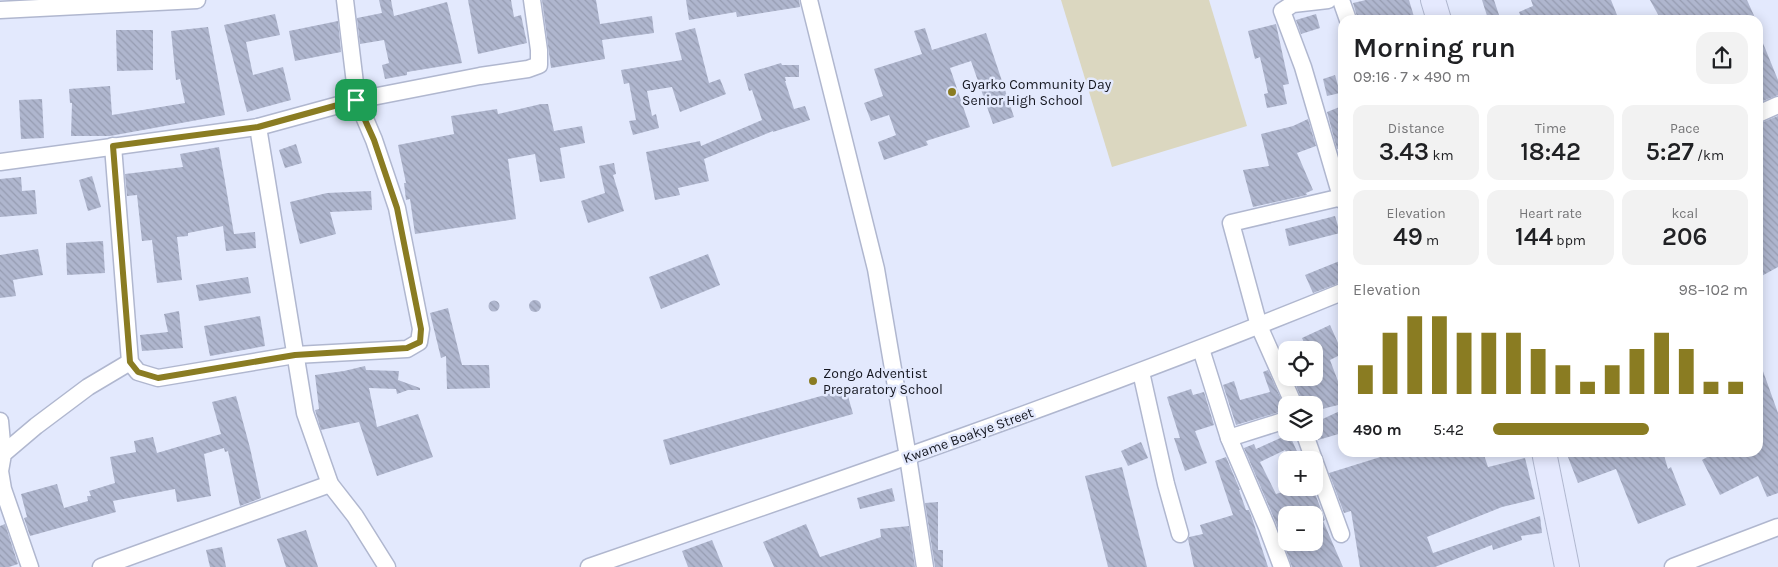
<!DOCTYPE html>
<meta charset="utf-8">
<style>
:root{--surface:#fff;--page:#f2f2f2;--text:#202124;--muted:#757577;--accent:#8a7c22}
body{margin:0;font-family:Karla,sans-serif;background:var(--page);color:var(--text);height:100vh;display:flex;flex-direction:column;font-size:19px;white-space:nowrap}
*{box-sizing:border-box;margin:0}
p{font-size:16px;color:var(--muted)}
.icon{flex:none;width:28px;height:28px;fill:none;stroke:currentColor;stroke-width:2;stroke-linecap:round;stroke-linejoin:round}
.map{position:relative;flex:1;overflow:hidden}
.details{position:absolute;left:1338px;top:15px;width:425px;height:442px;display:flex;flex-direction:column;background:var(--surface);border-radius:15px;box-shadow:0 2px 12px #0003}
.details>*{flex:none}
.fabs{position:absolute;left:1278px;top:341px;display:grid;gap:10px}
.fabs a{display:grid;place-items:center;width:45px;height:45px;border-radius:10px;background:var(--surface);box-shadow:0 2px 12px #0003;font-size:25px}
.pin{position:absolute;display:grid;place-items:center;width:42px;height:42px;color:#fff;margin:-21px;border-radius:10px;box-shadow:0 2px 8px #0006}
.round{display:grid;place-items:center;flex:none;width:52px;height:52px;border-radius:15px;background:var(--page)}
.overview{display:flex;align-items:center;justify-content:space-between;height:85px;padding:0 15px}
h1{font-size:28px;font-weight:600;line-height:38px}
.metrics{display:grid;grid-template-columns:repeat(3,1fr);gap:8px;height:85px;padding:5px 15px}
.metrics div{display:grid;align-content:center;border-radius:12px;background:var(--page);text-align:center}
.metrics b{font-size:25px;font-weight:600}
.metrics small{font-size:14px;font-weight:400}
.metrics p{font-size:14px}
.chart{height:140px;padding:10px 15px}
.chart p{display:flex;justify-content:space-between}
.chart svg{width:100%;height:90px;margin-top:5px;stroke:var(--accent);stroke-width:6}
ul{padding:0 15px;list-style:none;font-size:16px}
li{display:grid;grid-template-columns:80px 60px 1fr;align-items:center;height:38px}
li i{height:12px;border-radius:6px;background:var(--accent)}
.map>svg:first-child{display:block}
.pitch{fill:#dbd7c0}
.building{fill:url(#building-back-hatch);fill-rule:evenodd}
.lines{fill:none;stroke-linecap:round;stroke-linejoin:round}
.street-casing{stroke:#b0b7cf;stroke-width:19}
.secondary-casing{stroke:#b0b7cf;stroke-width:26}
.street{stroke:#fff;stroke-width:16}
.secondary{stroke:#e5e9fe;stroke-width:24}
.route-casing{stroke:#fff;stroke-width:10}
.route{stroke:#8a7c22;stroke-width:6}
.poi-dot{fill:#8a7c22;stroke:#e3e9fd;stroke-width:2}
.labels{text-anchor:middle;stroke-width:5;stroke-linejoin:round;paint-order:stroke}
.poi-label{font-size:14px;fill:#151720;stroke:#e3e9fd;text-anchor:start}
.street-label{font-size:14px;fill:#151720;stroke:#e3e9fd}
</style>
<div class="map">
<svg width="1778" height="567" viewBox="0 0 1778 567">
<defs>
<pattern id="building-back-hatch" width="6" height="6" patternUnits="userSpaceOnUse" patternTransform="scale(1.25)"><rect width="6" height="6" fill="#afb6ce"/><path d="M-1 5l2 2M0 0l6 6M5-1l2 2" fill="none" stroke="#969cb1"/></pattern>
</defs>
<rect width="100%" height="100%" fill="#e3e9fd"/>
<path class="pitch" d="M1061 0H1209L1247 126 1112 167Z"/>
<g class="building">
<path d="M379 0H391L394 16 447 2 462 63 407 72V75L385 79 382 65 389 63 384 40 360 44 357 18 382 13Z"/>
<path d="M468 0H511L514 17 521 15 527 43 478 54Z"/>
<path d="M542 0H596L600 24 652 16 654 33 602 40 605 59 551 68Z"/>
<path d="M686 0H799L800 7 737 17 736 12 689 20Z"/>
<path d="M1366 0H1409L1415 20H1358L1353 3Z"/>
<path d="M1482 0H1494L1499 15 1488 19Z"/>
<path d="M1531 0H1611L1619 20H1522L1519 12 1533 6Z"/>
<path d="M1650 0H1747L1756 20H1661Z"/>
<path d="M275 14 280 35 246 42 253 75 283 67 291 100 247 112 224 25Z"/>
<path d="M1316 14 1320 28 1301 34 1296 20Z"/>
<path d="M338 21 341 52 295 61 289 31Z"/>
<path d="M1276 24 1289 84 1283 85 1287 104 1267 108 1264 94 1268 93 1260 57 1255 59 1248 31Z"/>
<path d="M208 27 225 115 110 136H71L72 103H70L69 89 110 86 112 115 185 103 180 79 176 80 171 31Z"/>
<path d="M695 28 709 83 720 79 726 94 680 112 672 87 647 91 652 116 656 114 659 128 633 135 629 121 636 120 629 83 624 84 621 70 682 60 675 33Z"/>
<path d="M925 28 932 50 986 33 1014 117 993 124 971 61 950 68 970 127 926 141 928 145 884 160 878 142 896 135 889 115 871 121 864 103 883 96 874 69 922 54 914 31Z"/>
<path d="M116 30H153V70L117 71Z"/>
<path d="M1758 31 1778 80V95L1758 103Z"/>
<path d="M781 63 782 65H799V77H785L786 81H785L794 109 805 106 810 120 773 132V131L704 159 709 181 678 188 680 195 655 200 646 152 700 141 701 146 762 120 752 90 749 91 744 74Z"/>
<path d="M1335 75 1340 93 1327 96 1323 79Z"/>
<path d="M42 99 44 138 21 139 19 100Z"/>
<path d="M541 104H548L554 131 582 126 585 143 560 148 565 178 540 182 535 154 508 159 516 219 415 234 410 199 406 200 404 183H406L398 145 454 134 451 116 497 109 498 114Z"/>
<path d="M1342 106V148L1337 149 1327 112Z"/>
<path d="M1778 116V267L1758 278V124Z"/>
<path d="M1308 119 1316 146 1297 153 1313 190 1306 193 1307 195 1253 207 1243 170 1269 166 1261 134 1293 126Z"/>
<path d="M296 144 302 163 285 168 279 150Z"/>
<path d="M219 147 234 234 255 232 256 248 226 251 223 226 188 233V236L177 237 182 280 157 283 152 240 142 241 137 195 127 196 125 174 183 167 180 154Z"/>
<path d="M614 163 616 174 613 175 624 211 588 223 581 201 605 193 599 166Z"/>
<path d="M92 176 101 207 88 211 79 180Z"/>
<path d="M21 177 22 191 35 190 37 214 0 217V179Z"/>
<path d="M371 191 372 210 330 212 336 234 300 244 290 202 327 193Z"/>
<path d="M1335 216 1340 233 1289 246 1285 229Z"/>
<path d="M103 241 105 273 67 275 66 243Z"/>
<path d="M38 249 43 275 13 280 16 296 0 298V255Z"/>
<path d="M708 254 720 285 661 309 649 277Z"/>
<path d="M1342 260V282L1313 293 1305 275Z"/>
<path d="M248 277 251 293 199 301 196 285Z"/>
<circle cx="535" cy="306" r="6"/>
<circle cx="494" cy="306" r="5.5"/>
<path d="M448 308 462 365H489L490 388 447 389 446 356 441 358 430 313Z"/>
<path d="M179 311 183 348 142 351 140 335 168 332 164 314Z"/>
<path d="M260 316 265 346 210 356 204 326Z"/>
<path d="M1330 325 1342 352V354L1330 360 1339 384 1342 383V404L1314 411V405H1304L1293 378H1314V346L1307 349 1302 338Z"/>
<path d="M1758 360H1759L1778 413V493L1767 497 1758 476 1720 495 1702 460 1716 452H1758Z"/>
<path d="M365 366 366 370 399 371 398 380 420 388V390H408L397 394 396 389 369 388 377 427 418 414 433 457 377 476 359 422 321 430 315 410 319 409 315 375 344 371Z"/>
<path d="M1268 370 1286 410 1236 425 1223 385 1234 381 1240 400 1270 392 1263 372Z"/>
<path d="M846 389 853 414 670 465 663 440Z"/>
<path d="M1191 389 1193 395 1204 392 1214 425 1195 431 1207 463 1185 471 1174 438H1180L1167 397Z"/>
<path d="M236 396 250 448 261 498 240 506 228 451 225 452 224 448 204 454 211 496 177 502 175 489 113 501 116 512 30 536 24 518 27 517 21 494 57 484 64 508 88 501 87 496H91L89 491 115 483 110 457 136 452 134 441 153 437 157 453 221 434 212 402Z"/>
<path d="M1342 410V433L1318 440 1314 423Z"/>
<path d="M1289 434 1301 460H1290L1285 450 1260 462 1276 494 1295 488H1313L1325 520 1323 521 1343 567H1292L1276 523 1244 448 1254 444 1256 449ZM1286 515H1314V542H1286Z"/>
<path d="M1141 442 1148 458 1128 466 1121 451Z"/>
<path d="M1389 452H1483L1488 467 1525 458 1535 499 1502 507 1427 537 1433 553 1540 516 1542 533 1521 536 1522 540 1493 550 1492 545 1435 567H1360L1351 511 1344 513 1329 473 1390 454Z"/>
<path d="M1566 452H1663L1668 469 1671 467 1686 505 1638 524 1616 469 1578 483Z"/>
<path d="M1226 457 1240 490H1239L1246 510H1249L1253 521 1268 567H1194L1188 539 1189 537 1203 534 1200 525 1233 515 1215 461Z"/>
<path d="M1122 467 1147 567H1108L1085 476Z"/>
<path d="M892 488 895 501 860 509 857 498Z"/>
<path d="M938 502V550H943V567H935L925 503Z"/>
<path d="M5 524 18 564 9 567H0V526Z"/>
<path d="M806 524 820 557 881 537 880 529 909 526 915 567H774L763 542Z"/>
<path d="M306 530 318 567H286L277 539Z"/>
<path d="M712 540 723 567H688L682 551Z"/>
<path d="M222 547 226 567H210L206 550Z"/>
</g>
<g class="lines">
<defs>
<g id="street">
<path d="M809 0 876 269 908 457 925 567"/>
<path d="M1328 0 1293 4 1282 11 1303 67 1342 200"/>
<path d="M1341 0 1348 20"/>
<path d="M0 10 197 0"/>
<path d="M1758 114 1778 105"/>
<path d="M258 127 305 413 330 484 355 516 387 567"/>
<path d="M113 146 130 362 138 372 158 378 295 355 407 349 419 342 421 329 397 208 374 140 357 100 345 0"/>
<path d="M0 162 258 127 357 100 480 76 528 69 539 65V50L532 0"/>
<path d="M1201 349 1229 438 1267 527 1282 567"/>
<path d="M1141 372 1166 484 1180 534"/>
<path d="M1294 405 1259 326 1231 223 1342 197"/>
<path d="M0 421 3 454"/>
<path d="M1304 432 1314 460"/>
<path d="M1229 438 1286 420"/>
<path d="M1314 460 1341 534"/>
<path d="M30 567 3 489 0 471 3 454 36 426 88 387 130 362"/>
<path d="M101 567 330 484"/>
<path d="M589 567C842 480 1095 393 1342 292"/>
<path d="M1673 567 1778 527"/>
</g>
<g id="secondary">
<path d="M1433 0 1439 20"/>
<path d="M1544 452 1567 567"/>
</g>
</defs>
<use href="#street" class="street-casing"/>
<use href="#secondary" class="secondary-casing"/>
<use href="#street" class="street"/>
<use href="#secondary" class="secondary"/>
</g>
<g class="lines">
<defs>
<path id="route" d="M356 100 374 140 397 208 421 329 420 342 407 348 295 355 158 378 138 372 130 362 113 146 258 127Z"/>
</defs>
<use href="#route" class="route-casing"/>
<use href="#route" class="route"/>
</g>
<g class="poi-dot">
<circle cx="952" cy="92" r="5"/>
<circle cx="813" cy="381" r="5"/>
</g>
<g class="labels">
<g class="poi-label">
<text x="962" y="89">Gyarko Community Day<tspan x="962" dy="16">Senior High School</tspan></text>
<text x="823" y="378">Zongo Adventist<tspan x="823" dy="16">Preparatory School</tspan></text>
</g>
<g class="street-label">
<text transform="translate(968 435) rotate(-20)" y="5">Kwame Boakye Street</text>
</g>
</g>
</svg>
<div class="fabs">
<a><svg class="icon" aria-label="locate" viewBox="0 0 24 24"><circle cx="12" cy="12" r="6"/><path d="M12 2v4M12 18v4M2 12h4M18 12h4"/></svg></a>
<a><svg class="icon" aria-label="layers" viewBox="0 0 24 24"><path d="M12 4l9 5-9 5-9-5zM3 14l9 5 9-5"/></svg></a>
<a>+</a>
<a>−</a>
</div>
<div class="pin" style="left:356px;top:100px;background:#1e9e55"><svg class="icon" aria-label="arrive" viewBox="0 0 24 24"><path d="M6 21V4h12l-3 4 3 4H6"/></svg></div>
<section class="details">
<div class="overview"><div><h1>Morning run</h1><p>09:16 · 7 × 490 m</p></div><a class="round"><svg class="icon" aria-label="share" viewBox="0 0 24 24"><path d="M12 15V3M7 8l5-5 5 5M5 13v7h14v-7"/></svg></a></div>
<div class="metrics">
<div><p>Distance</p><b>3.43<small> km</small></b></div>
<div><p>Time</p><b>18:42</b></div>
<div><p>Pace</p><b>5:27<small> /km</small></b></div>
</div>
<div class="metrics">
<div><p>Elevation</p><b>49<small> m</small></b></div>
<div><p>Heart rate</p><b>144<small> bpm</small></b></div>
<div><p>kcal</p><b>206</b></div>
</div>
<div class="chart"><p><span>Elevation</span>98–102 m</p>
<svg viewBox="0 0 160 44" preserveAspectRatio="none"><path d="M5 44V30M15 44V14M25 44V6M35 44V6M45 44V14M55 44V14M65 44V14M75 44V22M85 44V30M95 44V38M105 44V30M115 44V22M125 44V14M135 44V22M145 44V38M155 44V38"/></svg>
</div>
<ul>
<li><b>490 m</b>5:42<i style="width:61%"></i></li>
</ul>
</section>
</div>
